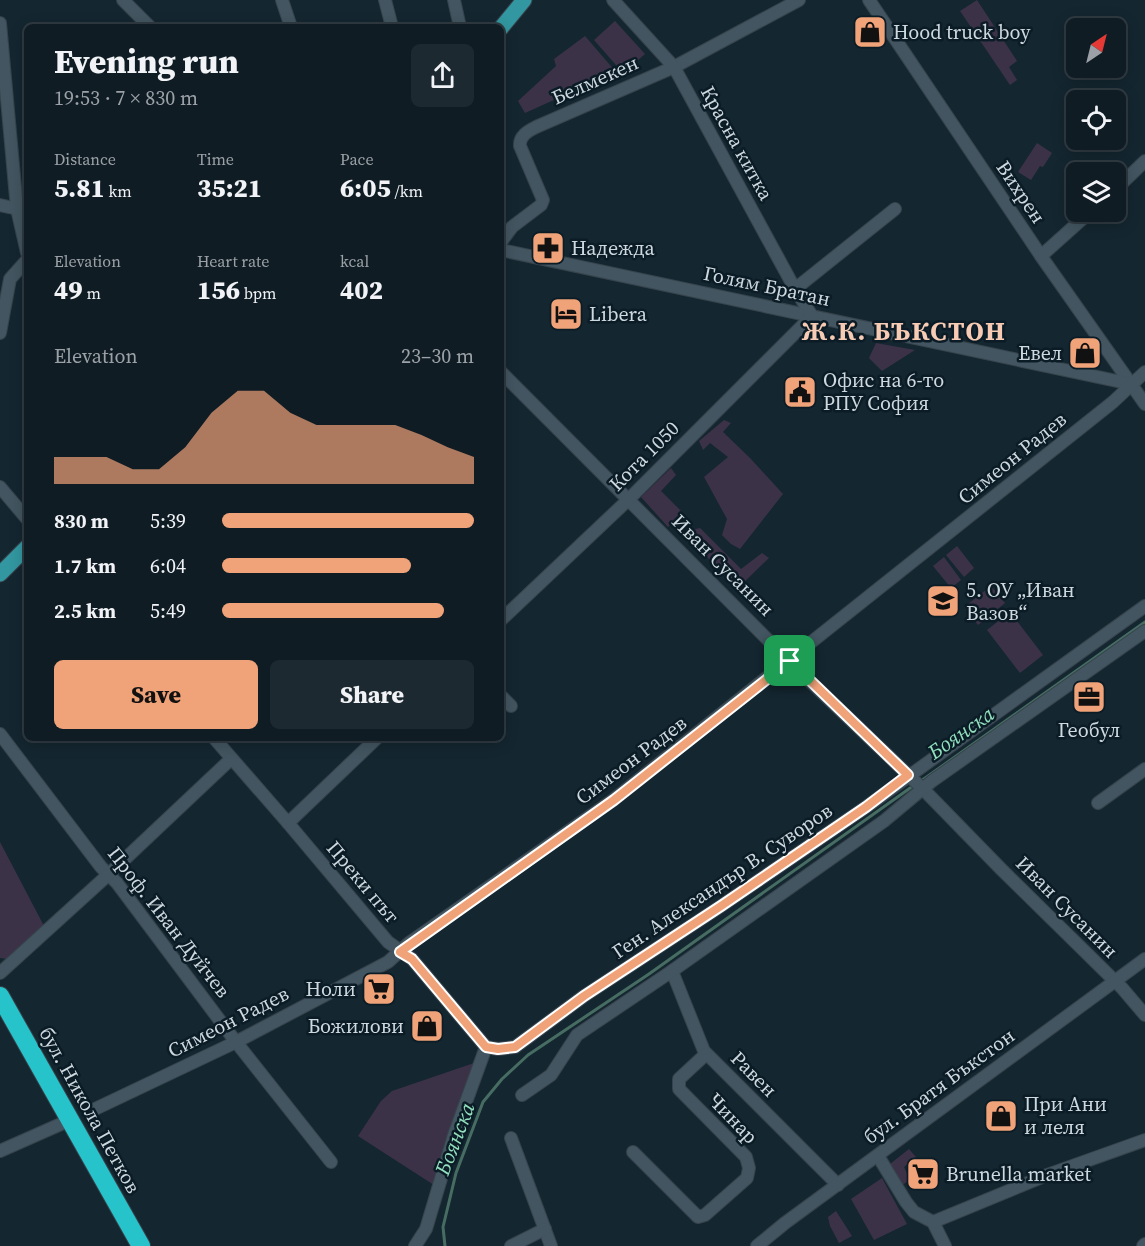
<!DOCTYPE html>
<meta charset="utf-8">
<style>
:root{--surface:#0f1c24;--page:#1d2931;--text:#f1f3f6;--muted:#9ba1a6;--line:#2f3a41;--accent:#f0a279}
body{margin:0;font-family:"Source Serif 4",serif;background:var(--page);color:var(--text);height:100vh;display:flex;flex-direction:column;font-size:22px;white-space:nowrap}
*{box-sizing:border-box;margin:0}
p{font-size:20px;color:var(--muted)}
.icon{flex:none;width:33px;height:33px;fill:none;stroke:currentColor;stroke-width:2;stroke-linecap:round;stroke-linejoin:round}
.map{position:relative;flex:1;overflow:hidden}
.drawer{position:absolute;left:24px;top:24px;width:480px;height:717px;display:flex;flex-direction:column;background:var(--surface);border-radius:9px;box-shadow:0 3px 15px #0003,0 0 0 2px var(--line)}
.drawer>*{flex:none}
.needle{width:39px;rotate:35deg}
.fabs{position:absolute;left:1066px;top:18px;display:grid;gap:12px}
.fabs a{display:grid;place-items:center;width:60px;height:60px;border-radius:9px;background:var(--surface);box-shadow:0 3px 15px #0003,0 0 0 2px var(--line);font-size:30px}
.pin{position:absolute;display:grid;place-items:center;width:51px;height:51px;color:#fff;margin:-26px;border-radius:12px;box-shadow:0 3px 9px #0006}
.round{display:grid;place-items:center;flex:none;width:63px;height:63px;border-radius:9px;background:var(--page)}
.overview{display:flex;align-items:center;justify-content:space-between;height:102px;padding:0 30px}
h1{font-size:33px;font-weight:800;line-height:45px}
.stats{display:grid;grid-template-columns:repeat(3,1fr);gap:9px;height:102px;padding:6px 30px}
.stats div{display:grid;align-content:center}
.stats b{font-size:26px;font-weight:800}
.stats small{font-size:16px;font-weight:400}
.stats p{font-size:16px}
.chart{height:168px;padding:12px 30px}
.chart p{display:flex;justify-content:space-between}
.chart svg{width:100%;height:108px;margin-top:6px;fill:var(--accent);opacity:.7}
.cta{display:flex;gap:12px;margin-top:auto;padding:12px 30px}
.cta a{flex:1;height:69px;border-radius:9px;background:var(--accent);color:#111;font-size:24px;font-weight:800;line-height:69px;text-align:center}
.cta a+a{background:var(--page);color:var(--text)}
ul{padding:0 30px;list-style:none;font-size:20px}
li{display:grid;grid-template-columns:96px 72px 1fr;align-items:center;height:45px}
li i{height:15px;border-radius:8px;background:var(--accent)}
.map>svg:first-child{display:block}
.green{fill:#3c3248}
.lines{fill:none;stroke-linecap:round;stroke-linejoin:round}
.stream{stroke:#476d63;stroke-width:3}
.minor-casing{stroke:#36434c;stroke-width:14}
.major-casing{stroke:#36434c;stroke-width:17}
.highway-casing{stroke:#36434c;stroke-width:20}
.minor{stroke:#425560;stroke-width:12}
.major{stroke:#3297a0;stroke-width:15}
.highway{stroke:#27c3cb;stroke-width:18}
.route-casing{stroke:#fff;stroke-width:12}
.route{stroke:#f0a279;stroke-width:8}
.labels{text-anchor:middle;stroke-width:5;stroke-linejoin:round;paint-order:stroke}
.poi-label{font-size:20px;fill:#cdd8df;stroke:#0b1c26;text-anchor:start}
.street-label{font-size:20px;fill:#cdd8df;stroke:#0b1c26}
.water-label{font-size:21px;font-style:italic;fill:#93e0bf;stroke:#0b1c26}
.district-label{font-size:26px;font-weight:bold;letter-spacing:1.5px;fill:#f8cbb4;stroke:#0b1c26}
</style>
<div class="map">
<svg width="1145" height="1246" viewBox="0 0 1145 1246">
<rect width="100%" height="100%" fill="#142630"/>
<g class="green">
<path d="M977 0 1017 61 1009 67 1017 80 1010 85 960 11Z"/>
<path d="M615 21 645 54 623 73 594 40Z"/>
<path d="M585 36 616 72 525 113 518 101 556 66 554 59Z"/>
<path d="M1037 143 1052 153 1043 167 1040 166 1031 180 1018 172Z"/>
<path d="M876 343 915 350 882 371 869 358Z"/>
<path d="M724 420 731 423 723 432 750 458 783 494 740 549 731 544 722 535 727 519 704 477 728 457 710 443 703 450 699 441Z"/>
<path d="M671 468 676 475 661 491 683 513 668 527 641 497Z"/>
<path d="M700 528 741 569 762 553 769 558 737 589 684 532Z"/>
<path d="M957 546 974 568 964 577 946 555Z"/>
<path d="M944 557 961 580 951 588 933 566Z"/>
<path d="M991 586 1005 603 978 625 964 607Z"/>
<path d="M1010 612 1043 655 1020 673 987 630Z"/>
<path d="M0 842 44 926 8 959 0 958Z"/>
<path d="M477 1062 437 1187 358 1136 381 1101 392 1091Z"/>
<path d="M909 1149 916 1157 904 1167 910 1180 902 1185 890 1164Z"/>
<path d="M882 1178 907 1224 874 1240 851 1199Z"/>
<path d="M836 1211 852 1236 839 1243 830 1226 828 1217Z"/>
</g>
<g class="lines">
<g class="stream">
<path d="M921 781 1145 622"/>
<path d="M445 1246 443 1227 456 1173 483 1102 502 1079 528 1055 649 974 913 786"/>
</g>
<defs>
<g id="minor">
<path d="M123 0 150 27"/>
<path d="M282 0 291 27"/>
<path d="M385 0 392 27"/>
<path d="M454 0 460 27"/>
<path d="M869 0 1043 259 1145 404"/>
<path d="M0 23 17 209 27 253"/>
<path d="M1116 189 1145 161"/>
<path d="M0 205 27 211"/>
<path d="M501 242 512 227 541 205 543 200 520 146C519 136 528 131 536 127L674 67 799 0"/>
<path d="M501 250 1131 384"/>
<path d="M1041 256 1090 212"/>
<path d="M795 289 895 209"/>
<path d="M0 333 10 279 27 260"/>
<path d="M501 372 795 667 923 789 1001 869 1122 988 1145 1015"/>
<path d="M0 487 27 519"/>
<path d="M501 620 629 499 812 316 795 289 674 67 613 0"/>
<path d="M501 696 511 706"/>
<path d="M0 734 101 867 117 883 236 1042 331 1162"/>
<path d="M214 738 288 823 388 942 412 959 486 1047"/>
<path d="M1098 803 1145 769"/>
<path d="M288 823 377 738"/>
<path d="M672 971 704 1051 838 1185"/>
<path d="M0 973 109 874 231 759"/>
<path d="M486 1047 498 1049 515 1047 584 996 721 906 866 807 1145 606"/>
<path d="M522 1095 551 1075 577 1035 672 971 884 821 932 781 1145 631"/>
<path d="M95 1109 236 1042 388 962 409 943 613 800 1113 402 1145 372"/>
<path d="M511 1138 551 1246"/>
<path d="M0 1151 70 1120"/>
<path d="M633 1152 698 1217 705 1215 747 1178 749 1168 746 1157 679 1089V1079L706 1054"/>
<path d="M878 1156 906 1202 914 1212 933 1222 945 1246"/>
<path d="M933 1222 1047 1175 1145 1140"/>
<path d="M415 1246 426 1229 454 1135 486 1047"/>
<path d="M511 1246 545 1229"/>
<path d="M757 1246 785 1223 1145 959"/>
<path d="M1143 1246 1145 1244"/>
</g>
<g id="major">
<path d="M501 28 524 0"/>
<path d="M0 574 27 547"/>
</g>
<path id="highway" d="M0 996 141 1246"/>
</defs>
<use href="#minor" class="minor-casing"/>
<use href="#major" class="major-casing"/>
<use href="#highway" class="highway-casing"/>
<use href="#minor" class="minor"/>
<use href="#major" class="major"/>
<use href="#highway" class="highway"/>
</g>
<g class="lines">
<defs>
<path id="route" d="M790 661 908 775 866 807 721 906 584 996 515 1047 498 1049 486 1047 412 959 400 952 614 800Z"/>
</defs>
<use href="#route" class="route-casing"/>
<use href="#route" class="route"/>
</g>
<defs>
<symbol id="shop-square" viewBox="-11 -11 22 22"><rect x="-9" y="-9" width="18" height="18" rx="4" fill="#f0a279" stroke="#0b1c26"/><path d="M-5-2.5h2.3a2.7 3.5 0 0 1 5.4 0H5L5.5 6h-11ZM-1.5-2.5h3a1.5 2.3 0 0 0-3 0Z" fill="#111"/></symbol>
<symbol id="pharmacy-square" viewBox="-11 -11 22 22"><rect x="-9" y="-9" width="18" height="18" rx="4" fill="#f0a279" stroke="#0b1c26"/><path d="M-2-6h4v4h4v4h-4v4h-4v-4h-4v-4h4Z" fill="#111"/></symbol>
<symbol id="hotel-square" viewBox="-11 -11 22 22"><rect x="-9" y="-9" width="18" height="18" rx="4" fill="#f0a279" stroke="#0b1c26"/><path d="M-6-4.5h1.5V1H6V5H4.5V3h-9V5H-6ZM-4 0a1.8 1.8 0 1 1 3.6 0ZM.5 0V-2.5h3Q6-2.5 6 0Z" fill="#111"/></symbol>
<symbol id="civic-square" viewBox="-11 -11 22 22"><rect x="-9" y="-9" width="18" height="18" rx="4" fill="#f0a279" stroke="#0b1c26"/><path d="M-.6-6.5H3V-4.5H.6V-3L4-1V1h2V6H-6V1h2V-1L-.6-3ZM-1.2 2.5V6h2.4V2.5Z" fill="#111"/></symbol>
<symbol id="school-square" viewBox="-11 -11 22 22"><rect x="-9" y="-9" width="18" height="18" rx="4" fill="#f0a279" stroke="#0b1c26"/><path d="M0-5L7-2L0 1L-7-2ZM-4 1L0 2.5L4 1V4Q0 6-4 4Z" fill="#111"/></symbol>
<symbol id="office-square" viewBox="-11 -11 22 22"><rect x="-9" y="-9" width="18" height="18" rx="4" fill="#f0a279" stroke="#0b1c26"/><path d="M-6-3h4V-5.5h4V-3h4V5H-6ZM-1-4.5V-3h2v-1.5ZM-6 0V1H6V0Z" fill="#111"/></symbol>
<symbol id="supermarket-square" viewBox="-11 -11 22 22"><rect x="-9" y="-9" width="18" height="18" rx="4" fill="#f0a279" stroke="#0b1c26"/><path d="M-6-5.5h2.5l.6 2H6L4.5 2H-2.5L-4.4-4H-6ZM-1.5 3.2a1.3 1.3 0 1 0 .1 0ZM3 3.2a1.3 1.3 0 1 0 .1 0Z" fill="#111"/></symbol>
</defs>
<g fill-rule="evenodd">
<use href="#shop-square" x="851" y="13" width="38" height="38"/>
<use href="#pharmacy-square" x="529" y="229" width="38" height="38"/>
<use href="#hotel-square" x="547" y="295" width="38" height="38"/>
<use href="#shop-square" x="1066" y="334" width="38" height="38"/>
<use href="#civic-square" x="781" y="373" width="38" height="38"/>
<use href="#school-square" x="924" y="582" width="38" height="38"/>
<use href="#office-square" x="1070" y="678" width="38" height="38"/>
<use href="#supermarket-square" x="360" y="970" width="38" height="38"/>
<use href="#shop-square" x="408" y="1007" width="38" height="38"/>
<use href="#shop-square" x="982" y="1097" width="38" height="38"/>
<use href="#supermarket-square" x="904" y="1155" width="38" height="38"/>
</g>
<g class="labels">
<g class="poi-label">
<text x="893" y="39">Hood truck boy</text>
<text x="571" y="255">Надежда</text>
<text x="589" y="321">Libera</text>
<text x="1062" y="360" text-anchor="end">Евел</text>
<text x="823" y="387">Офис на 6-то<tspan x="823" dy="23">РПУ София</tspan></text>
<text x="966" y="597">5. ОУ „Иван<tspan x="966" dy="23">Вазов“</tspan></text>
<text x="1089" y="737" text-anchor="middle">Геобул</text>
<text x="356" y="996" text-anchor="end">Ноли</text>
<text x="404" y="1033" text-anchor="end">Божилови</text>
<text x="1024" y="1111">При Ани<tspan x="1024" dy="23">и леля</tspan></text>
<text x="946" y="1181">Brunella market</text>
</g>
<g class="street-label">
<text transform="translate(595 80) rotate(-24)" y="7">Белмекен</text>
<text transform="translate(737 143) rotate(61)" y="7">Красна китка</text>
<text transform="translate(1021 192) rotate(56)" y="7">Вихрен</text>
<text transform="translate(767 286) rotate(12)" y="7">Голям Братан</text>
<text transform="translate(644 456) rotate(-45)" y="7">Кота 1050</text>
<text transform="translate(1012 458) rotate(-39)" y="7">Симеон Радев</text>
<text transform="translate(723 565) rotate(45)" y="7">Иван Сусанин</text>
<text transform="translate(631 760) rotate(-37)" y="7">Симеон Радев</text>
<text transform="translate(722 881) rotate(-34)" y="7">Ген. Александър В. Суворов</text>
<text transform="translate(363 882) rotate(50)" y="7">Преки път</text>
<text transform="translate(1067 907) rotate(45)" y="7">Иван Сусанин</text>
<text transform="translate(169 922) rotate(52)" y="7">Проф. Иван Дуйчев</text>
<text transform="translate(228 1022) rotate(-27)" y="7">Симеон Радев</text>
<text transform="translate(754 1074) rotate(45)" y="7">Равен</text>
<text transform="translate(939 1086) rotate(-36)" y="7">бул. Братя Бъкстон</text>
<text transform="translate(90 1110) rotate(61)" y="7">бул. Никола Петков</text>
<text transform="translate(733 1118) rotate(46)" y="7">Чинар</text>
</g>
<g class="water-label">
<text transform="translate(961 733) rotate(-35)" y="7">Боянска</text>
<text transform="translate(455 1139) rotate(-69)" y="7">Боянска</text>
</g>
<g class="district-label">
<text x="904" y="340">Ж.К. БЪКСТОН</text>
</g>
</g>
</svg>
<div class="fabs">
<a><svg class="needle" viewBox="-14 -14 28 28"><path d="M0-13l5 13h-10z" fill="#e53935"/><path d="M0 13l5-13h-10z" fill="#9ba1a6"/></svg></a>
<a><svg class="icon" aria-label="locate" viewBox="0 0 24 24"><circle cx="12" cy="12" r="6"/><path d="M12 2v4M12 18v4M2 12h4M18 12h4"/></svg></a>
<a><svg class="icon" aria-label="layers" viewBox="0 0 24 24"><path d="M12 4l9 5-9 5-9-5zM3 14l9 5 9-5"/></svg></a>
</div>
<div class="pin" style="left:790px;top:661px;background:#1e9e55"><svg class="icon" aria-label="arrive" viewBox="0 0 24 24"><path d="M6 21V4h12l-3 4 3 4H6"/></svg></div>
<section class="drawer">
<div class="overview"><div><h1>Evening run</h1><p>19:53 · 7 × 830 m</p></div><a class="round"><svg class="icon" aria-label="share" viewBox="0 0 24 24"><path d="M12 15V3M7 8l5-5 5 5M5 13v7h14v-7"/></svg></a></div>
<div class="stats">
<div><p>Distance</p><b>5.81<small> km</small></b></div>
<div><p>Time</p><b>35:21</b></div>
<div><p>Pace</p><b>6:05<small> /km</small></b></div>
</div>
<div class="stats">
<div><p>Elevation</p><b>49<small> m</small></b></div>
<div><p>Heart rate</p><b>156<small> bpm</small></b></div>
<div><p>kcal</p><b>402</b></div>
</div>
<div class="chart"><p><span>Elevation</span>23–30 m</p>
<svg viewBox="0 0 160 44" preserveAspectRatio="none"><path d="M0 44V33L10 33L20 33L30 38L40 38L50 29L60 15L70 6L80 6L90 15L100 20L110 20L120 20L130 20L140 24L150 29L160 33V44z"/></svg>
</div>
<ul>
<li><b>830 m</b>5:39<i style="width:100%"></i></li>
<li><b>1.7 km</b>6:04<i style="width:75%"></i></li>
<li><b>2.5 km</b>5:49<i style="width:88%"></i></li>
</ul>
<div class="cta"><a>Save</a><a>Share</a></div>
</section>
</div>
